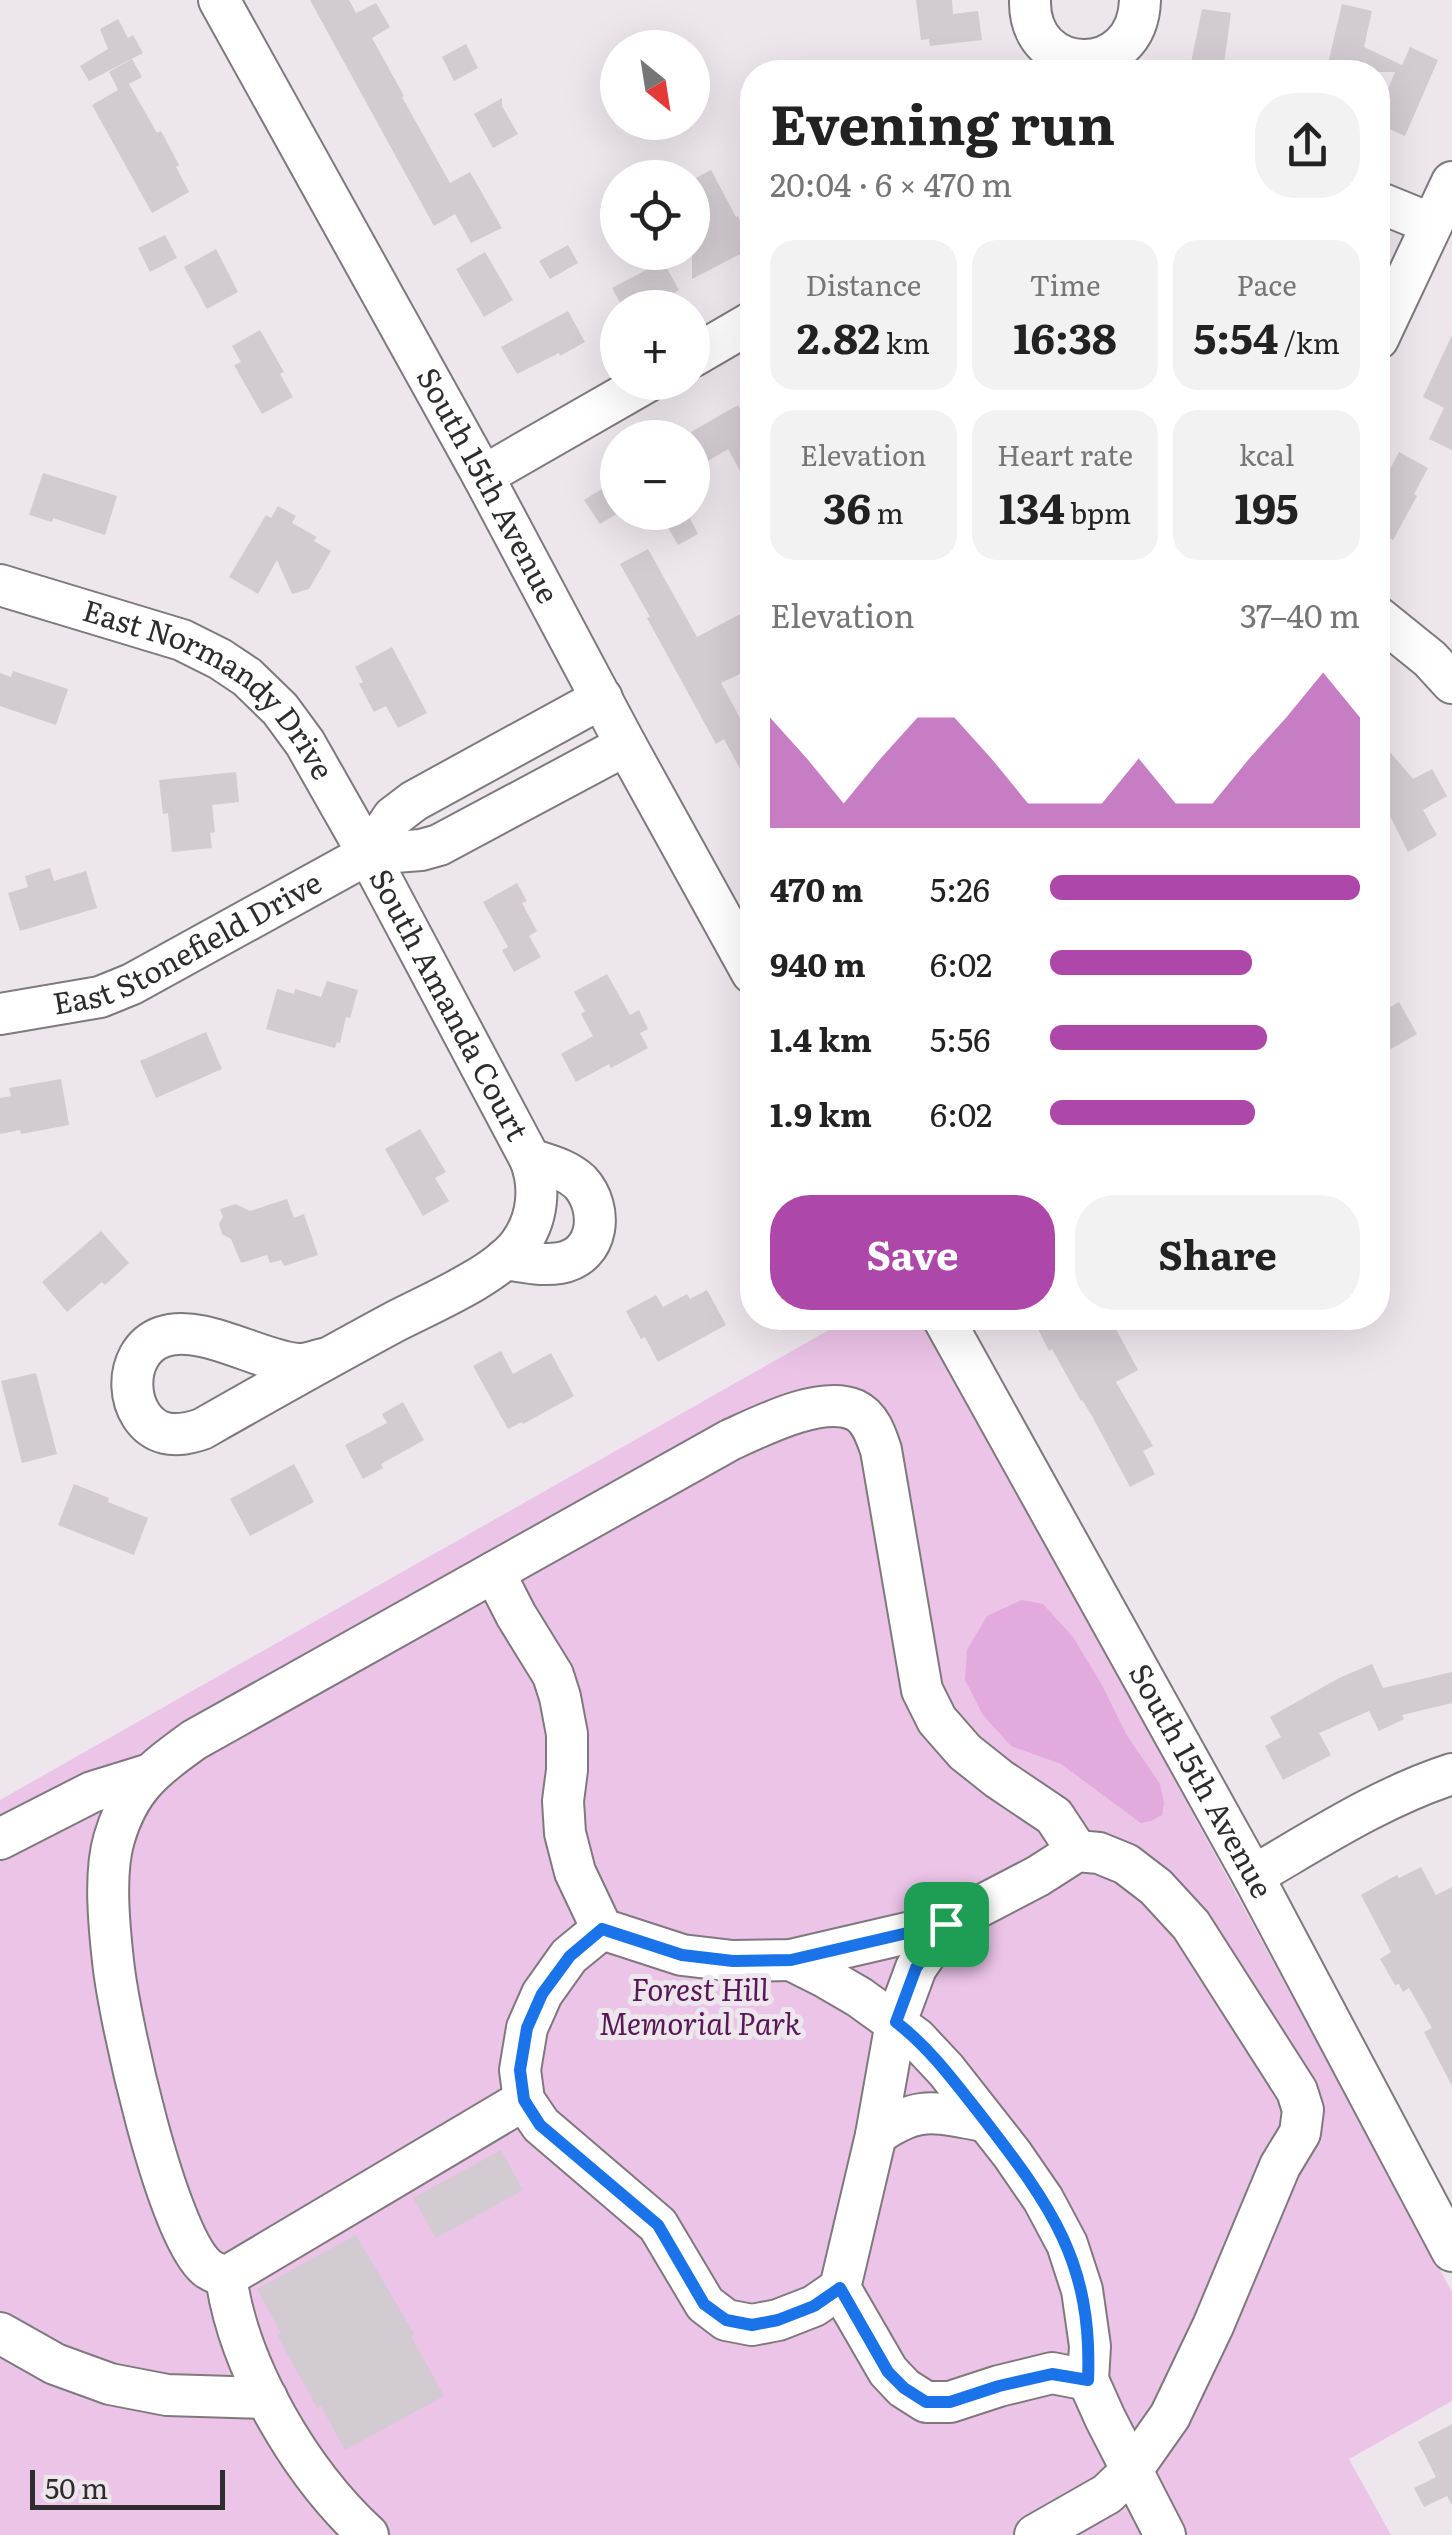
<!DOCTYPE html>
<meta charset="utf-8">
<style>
:root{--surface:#fff;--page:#f2f2f2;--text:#222;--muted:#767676;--accent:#ae47aa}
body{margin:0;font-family:Literata,serif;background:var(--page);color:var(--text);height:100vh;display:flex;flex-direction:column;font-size:38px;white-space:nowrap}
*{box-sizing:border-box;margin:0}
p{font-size:32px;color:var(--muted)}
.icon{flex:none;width:55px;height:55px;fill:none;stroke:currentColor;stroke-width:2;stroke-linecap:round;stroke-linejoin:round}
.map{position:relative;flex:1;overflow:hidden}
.details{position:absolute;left:740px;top:60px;width:650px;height:1270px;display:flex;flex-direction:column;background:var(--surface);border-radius:40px;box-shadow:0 10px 40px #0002}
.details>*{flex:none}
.needle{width:65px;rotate:150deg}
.buttons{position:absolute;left:600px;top:30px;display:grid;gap:20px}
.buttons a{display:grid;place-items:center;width:110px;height:110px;border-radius:50%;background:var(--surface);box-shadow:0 10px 40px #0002;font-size:50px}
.scale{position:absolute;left:30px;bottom:25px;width:195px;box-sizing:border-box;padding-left:10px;border:5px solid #2e2c2e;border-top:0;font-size:28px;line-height:35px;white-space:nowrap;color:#2e2c2e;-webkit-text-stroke:8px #ede6ec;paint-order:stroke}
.pin{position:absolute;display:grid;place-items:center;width:85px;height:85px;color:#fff;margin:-42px;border-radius:20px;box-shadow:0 5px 15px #0006}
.round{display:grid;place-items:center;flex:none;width:105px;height:105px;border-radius:40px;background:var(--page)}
.overview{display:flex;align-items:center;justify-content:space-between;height:170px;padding:0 30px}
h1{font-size:55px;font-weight:700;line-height:75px}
.metrics{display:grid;grid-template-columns:repeat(3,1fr);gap:15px;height:170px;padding:10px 30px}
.metrics div{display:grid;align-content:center;border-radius:25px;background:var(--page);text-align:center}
.metrics b{font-size:42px;font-weight:700}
.metrics small{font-size:28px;font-weight:400}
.metrics p{font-size:28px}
.chart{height:280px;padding:20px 30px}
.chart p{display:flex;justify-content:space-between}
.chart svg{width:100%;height:180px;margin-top:10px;fill:var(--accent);opacity:.7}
.cta{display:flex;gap:20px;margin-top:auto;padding:20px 30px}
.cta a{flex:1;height:115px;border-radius:40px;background:var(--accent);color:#fff;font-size:40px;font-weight:700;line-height:115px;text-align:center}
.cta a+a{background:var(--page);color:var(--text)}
ul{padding:0 30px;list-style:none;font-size:32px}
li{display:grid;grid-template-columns:160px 120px 1fr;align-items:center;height:75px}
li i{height:25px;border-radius:12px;background:var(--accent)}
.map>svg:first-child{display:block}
.green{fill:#ebc4e8}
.water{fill:#e2aadd}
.building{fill:#d2cbd1}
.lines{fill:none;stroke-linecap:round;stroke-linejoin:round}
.minor-casing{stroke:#7f797e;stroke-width:44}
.minor{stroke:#fff;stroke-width:40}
.route-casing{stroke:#fff;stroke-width:20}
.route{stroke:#1a73e8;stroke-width:12}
.labels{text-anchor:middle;stroke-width:10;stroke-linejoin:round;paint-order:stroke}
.street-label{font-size:30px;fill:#2e2c2e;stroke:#ede6ec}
.park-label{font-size:30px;font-style:italic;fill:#581856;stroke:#ede6ec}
</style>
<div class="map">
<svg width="1452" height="2535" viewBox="0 0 1452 2535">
<rect width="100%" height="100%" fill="#ede6ec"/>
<path class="green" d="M850 1318H924L1452 2292V2401L1349 2459 1391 2535H0V1800Z"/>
<path class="water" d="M1022 1600 1043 1604 1073 1637 1102 1685 1126 1734 1160 1784 1164 1803 1162 1815 1151 1821 1141 1823 1061 1764 1011 1746 983 1715 965 1680 967 1650 987 1616Z"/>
<g class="building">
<path d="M310 0H349L356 13 376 3 390 27 372 38 404 96 402 97 450 183 470 172 502 228 471 243 455 214 434 226Z"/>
<path d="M916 0H952L953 14 978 11 982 40 930 46 929 39 921 40Z"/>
<path d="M1342 4 1372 11 1364 47 1402 65 1410 47 1438 60 1405 136 1378 124V114L1395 72H1326Z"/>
<path d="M1202 9 1231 13 1224 64H1220L1219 72H1189Z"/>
<path d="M118 19 128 38 133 35 143 53 89 81 80 66 108 49 100 29Z"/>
<path d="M466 44 478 68 454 81 442 57Z"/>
<path d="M132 59 142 77 129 84 157 133 161 131 179 165 176 167 189 192 152 213 92 105 118 90 109 72Z"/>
<path d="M502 98V106L518 134 493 148 474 114Z"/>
<path d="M711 170 736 217 738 216 752 248 692 279V180Z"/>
<path d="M165 235 177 258 150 272 138 248Z"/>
<path d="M568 245 578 263 550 279 539 261Z"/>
<path d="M216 249 238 292 207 309 184 267Z"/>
<path d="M485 252 513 300 484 317 456 269Z"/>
<path d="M663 261 679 290 647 308H623L612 288Z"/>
<path d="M568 311 585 342 560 356 559 353 517 374 501 347Z"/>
<path d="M260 330 284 372 280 374 293 397 262 414 234 365 241 362 232 346Z"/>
<path d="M1452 335V450L1429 439 1444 408 1423 397Z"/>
<path d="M738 405 752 428V493L728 449 708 461 691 432Z"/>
<path d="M1399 452 1428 468 1414 494 1417 496 1393 540 1378 532V500L1387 483 1384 481Z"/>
<path d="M43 473 117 496 105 535 53 518 52 522 29 515Z"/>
<path d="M618 479V513L600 524 584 500Z"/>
<path d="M278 506 296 516 292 523 317 537 314 541 331 551 309 589 292 594 277 560 258 594 229 577 266 515 271 518Z"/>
<path d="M659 512H687L698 534 678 545Z"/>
<path d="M648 549 697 637 744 612 752 628V668L721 683 752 740V791L724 739 716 744 647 618 650 617 620 564Z"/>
<path d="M392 647 427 713 398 728 386 706 374 712 359 684 363 682 355 667Z"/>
<path d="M13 671 68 689 56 725 0 706V673L11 677Z"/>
<path d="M1378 738 1413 779 1432 769 1447 796 1423 810 1437 835 1408 852 1378 792Z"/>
<path d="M236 772 239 802 212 805 215 832 210 833 212 848 172 852 168 813 163 814 159 780Z"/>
<path d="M50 868 54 881 86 871 97 908 20 931 8 893 28 887 25 876Z"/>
<path d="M517 883 527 901 522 903 537 931 529 936 541 957 514 972 502 950 508 947 483 902Z"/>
<path d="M607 974 630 1015 639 1010 648 1029 640 1033 648 1048 611 1068 609 1064 576 1082 561 1054 593 1036 581 1014 585 1011 574 992Z"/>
<path d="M327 981 358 990 350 1018 346 1017 340 1043 337 1042 335 1048 266 1029 277 989 294 994 295 989 321 997Z"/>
<path d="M1399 1002 1417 1034 1391 1049 1378 1025V1014Z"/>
<path d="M206 1032 222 1069 156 1098 140 1061Z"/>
<path d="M61 1079 69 1125 21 1134 20 1130 0 1134V1098L11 1096 9 1088Z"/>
<path d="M420 1129 446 1172 435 1178 449 1201 423 1216 385 1149Z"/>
<path d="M287 1199 294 1218 304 1214 318 1255 284 1266 281 1260 270 1263 267 1255 241 1263 231 1239 222 1234 219 1224 223 1217 220 1209 236 1204 250 1211Z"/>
<path d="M101 1231 129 1263 105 1285 102 1282 67 1312 42 1282Z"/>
<path d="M707 1290 726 1325 658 1362 645 1337 641 1339 626 1311 656 1295 663 1307 687 1294 690 1299Z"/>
<path d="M1049 1318H1110L1138 1370 1116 1382 1153 1446 1143 1451 1155 1474 1130 1487 1092 1416 1082 1400 1081 1401 1052 1349 1049 1351 1036 1325Z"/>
<path d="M501 1351 513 1374 551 1353 574 1396 523 1424 522 1422 508 1429 473 1366Z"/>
<path d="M36 1373 57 1454 22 1463 1 1381Z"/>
<path d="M403 1402 424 1440 381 1464 383 1468 363 1479 345 1445 387 1423 382 1414Z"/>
<path d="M294 1464 314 1502 250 1536 230 1499Z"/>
<path d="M74 1484 109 1498 108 1502 148 1518 134 1555 58 1525Z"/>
<path d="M1372 1664 1383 1688 1452 1672V1703L1402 1715 1404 1719 1379 1731 1369 1711 1319 1733 1331 1755 1283 1780 1265 1746 1281 1737 1270 1717 1339 1678Z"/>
<path d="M1421 1867 1436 1895 1452 1887V2086L1424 2032 1432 2028 1409 1988 1403 1992 1399 1984 1395 1985 1380 1959 1391 1952 1361 1895 1384 1882 1397 1875 1399 1878Z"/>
<path d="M501 2150 523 2190 436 2238 413 2198Z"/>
<path d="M356 2235 414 2334 411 2336 444 2396 345 2450 321 2406 317 2408 277 2335 281 2333 257 2289Z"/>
<path d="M1452 2424V2505L1447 2496 1424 2507 1414 2488 1436 2477 1418 2442Z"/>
</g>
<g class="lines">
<defs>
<g id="minor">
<path id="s1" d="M219 0 483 476 626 745 752 973"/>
<path d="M1030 0C1028 79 1138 81 1140 0"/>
<path d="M1378 202 1432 224"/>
<path d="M1378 339 1452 182"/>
<path d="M692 357 752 322"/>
<path d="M483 476 647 382"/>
<path id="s2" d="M0 585 182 640 220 659 247 677 280 709 305 743 368 854 530 1159C541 1187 538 1220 519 1245 495 1276 431 1303 396 1321 331 1356 267 1392 202 1429 190 1433 178 1436 165 1433 124 1422 120 1352 162 1337 201 1323 257 1360 297 1364 306 1365 317 1360 327 1358"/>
<path d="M1378 617 1430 659 1452 683"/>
<path d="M368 854 393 817 414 801 602 698"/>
<path id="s3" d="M0 1014 100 997 132 984 368 854 421 850 439 845 626 745"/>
<path d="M505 1259C523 1262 542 1266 560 1263 600 1256 604 1208 580 1182 566 1169 548 1165 530 1159"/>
<path id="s4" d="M943 1318 1253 1876 1452 2251"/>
<path d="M494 1572 516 1615 553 1675 560 1697 567 1734V1770L563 1801 565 1833 575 1872 602 1929 682 1955 733 1961 791 1960 946 1924 1038 1876 1077 1851 1099 1853 1126 1864 1156 1887 1191 1925 1297 2091 1303 2110 1300 2133 1280 2166 1213 2326 1170 2416 1132 2470 1107 2494 1035 2535"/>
<path d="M0 1839 92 1792 147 1775"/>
<path d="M1253 1876C1317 1839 1381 1797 1452 1774"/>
<path d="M602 1929 569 1956 542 1994 527 2028 520 2070 524 2100 541 2125 658 2225 705 2304 726 2320 752 2325 778 2320 814 2306 840 2288 876 2135 896 2022 916 1968 946 1924"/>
<path d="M791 1960 823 1976 859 1997 916 2038 946 2070 1012 2154 1043 2199 1067 2244 1082 2290 1090 2346 1088 2380 1105 2418 1165 2535"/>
<path d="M524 2100 226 2277C220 2274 211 2272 206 2267 166 2232 119 2019 113 1961 109 1925 104 1873 114 1839 129 1787 153 1770 194 1740L730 1440C761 1426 821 1395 855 1410 870 1417 876 1435 881 1450L922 1690 937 1720 965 1752 999 1779 1054 1816 1077 1851"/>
<path d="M876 2135C920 2104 935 2113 985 2121"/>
<path d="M226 2277C239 2369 301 2473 368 2535"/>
<path d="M840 2288 888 2371 904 2388 926 2402H950L999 2386 1052 2373 1088 2380"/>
<path d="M0 2333 55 2364 110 2384 167 2395 267 2398"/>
</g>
</defs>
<use href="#minor" class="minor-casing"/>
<use href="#minor" class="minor"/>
</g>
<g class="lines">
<defs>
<path id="route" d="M946 1924 916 1968 896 2022C931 2049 956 2084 983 2118 1051 2206 1093 2263 1088 2380L1052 2374 999 2386 950 2402H926L904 2388 888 2372 840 2288 814 2306 778 2320 752 2325 726 2320 704 2304 658 2225 540 2125 524 2100 520 2070 527 2028 542 1994 570 1956 602 1929 682 1955 733 1961 791 1960Z"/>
</defs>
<use href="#route" class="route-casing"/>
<use href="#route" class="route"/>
</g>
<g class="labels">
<g class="street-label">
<text dy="10" stroke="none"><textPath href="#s1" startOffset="555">South 15th Avenue</textPath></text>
<text dy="10" stroke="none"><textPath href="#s2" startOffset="240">East Normandy Drive</textPath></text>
<text dy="10" stroke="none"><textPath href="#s3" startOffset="202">East Stonefield Drive</textPath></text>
<text dy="10" stroke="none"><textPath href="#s2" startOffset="652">South Amanda Court</textPath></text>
<text dy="10" stroke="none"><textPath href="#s4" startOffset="530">South 15th Avenue</textPath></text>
</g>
<g class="park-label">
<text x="700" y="2001">Forest Hill<tspan x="700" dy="34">Memorial Park</tspan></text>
</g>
</g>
</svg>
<div class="buttons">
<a><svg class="needle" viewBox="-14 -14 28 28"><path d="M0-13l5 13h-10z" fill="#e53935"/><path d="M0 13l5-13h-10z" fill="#767676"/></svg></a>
<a><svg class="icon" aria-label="locate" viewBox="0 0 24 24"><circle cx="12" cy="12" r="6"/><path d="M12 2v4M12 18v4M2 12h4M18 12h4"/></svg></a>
<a>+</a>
<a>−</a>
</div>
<div class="scale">50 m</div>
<div class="pin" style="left:946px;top:1924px;background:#1e9e55"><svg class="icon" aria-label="arrive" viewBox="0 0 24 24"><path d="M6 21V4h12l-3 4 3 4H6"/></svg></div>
<section class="details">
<div class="overview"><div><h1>Evening run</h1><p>20:04 · 6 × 470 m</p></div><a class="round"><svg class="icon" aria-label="share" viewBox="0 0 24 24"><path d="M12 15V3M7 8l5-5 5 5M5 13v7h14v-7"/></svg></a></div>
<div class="metrics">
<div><p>Distance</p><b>2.82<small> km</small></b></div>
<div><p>Time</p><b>16:38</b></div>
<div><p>Pace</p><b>5:54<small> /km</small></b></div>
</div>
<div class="metrics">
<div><p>Elevation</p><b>36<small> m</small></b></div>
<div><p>Heart rate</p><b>134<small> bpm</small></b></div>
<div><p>kcal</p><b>195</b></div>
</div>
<div class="chart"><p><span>Elevation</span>37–40 m</p>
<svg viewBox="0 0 160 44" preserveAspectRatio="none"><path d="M0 44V17L10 27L20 38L30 27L40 17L50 17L60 27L70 38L80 38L90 38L100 27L110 38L120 38L130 27L140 17L150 6L160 17V44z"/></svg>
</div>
<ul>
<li><b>470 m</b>5:26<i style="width:100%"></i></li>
<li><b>940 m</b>6:02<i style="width:65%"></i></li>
<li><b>1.4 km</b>5:56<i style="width:70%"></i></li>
<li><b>1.9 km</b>6:02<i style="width:66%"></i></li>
</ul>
<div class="cta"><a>Save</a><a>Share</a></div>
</section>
</div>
